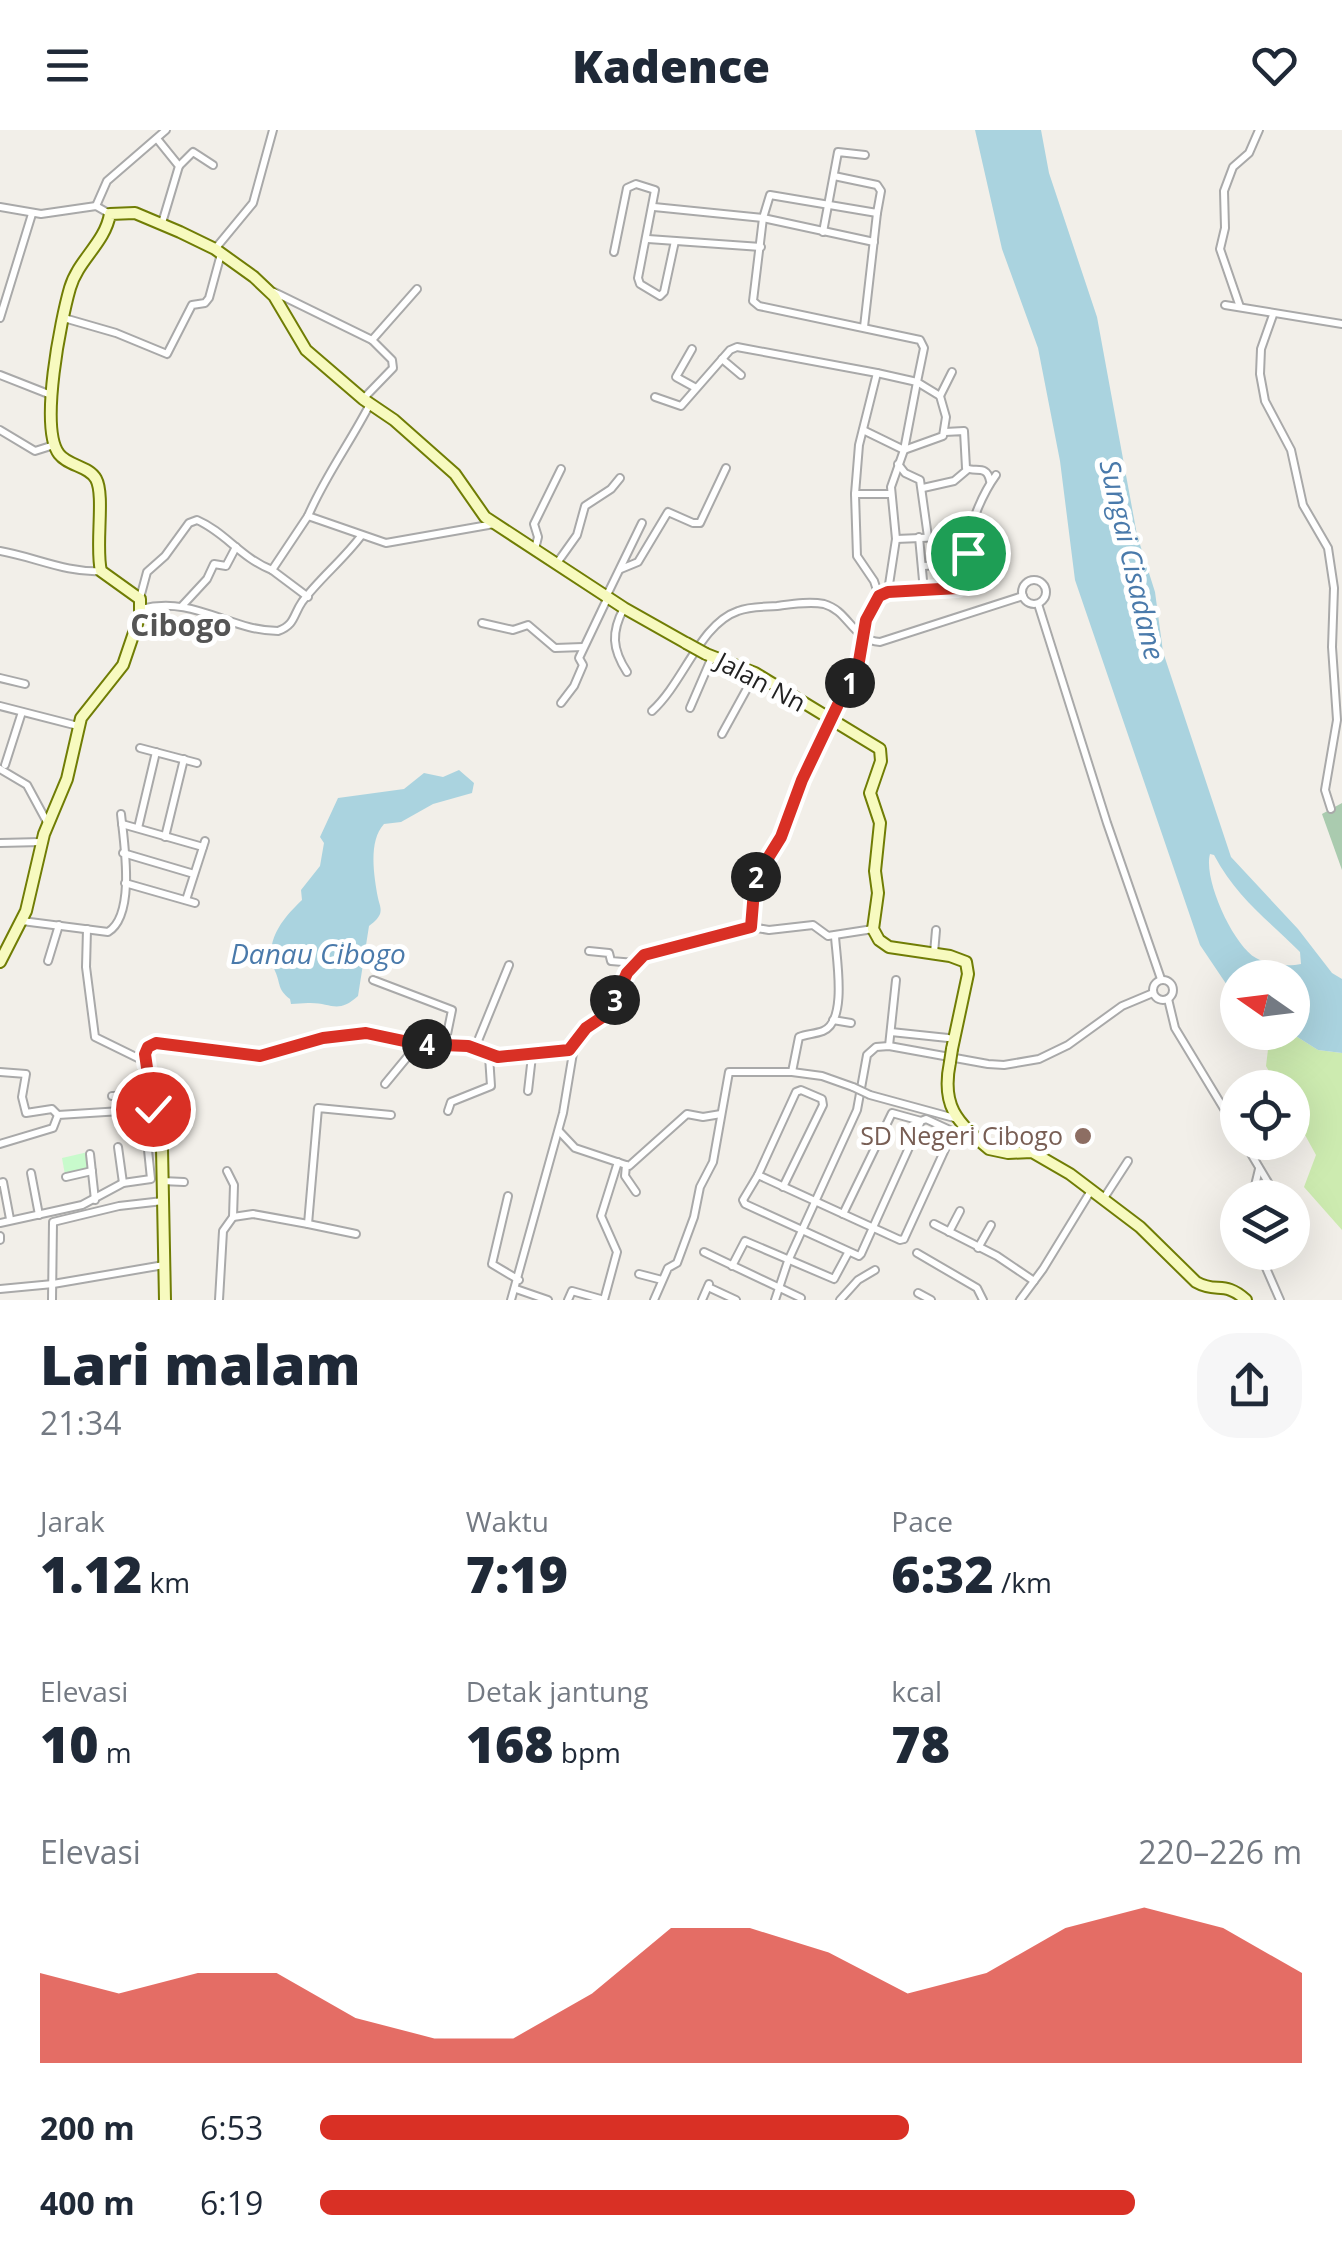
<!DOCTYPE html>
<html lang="id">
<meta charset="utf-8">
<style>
:root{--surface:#fff;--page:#f6f6f7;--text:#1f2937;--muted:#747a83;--accent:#d93025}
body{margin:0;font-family:"Open Sans",sans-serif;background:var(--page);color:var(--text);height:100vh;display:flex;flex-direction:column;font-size:38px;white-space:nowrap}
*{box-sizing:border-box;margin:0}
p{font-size:32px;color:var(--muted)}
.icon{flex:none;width:55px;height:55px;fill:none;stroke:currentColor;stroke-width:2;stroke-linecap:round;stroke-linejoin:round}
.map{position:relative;height:1170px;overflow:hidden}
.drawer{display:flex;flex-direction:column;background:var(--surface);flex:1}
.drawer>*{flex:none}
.needle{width:65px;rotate:284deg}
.controls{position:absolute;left:1220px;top:830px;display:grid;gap:20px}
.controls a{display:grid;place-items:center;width:90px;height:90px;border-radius:50%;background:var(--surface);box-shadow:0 10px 40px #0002;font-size:50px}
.pin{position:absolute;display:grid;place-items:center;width:85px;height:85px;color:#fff;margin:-42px;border:5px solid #fff;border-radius:50%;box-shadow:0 2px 10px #0007}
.km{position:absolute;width:50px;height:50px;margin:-25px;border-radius:50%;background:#222;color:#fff;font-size:28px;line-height:50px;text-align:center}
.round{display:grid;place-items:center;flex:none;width:105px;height:105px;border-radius:40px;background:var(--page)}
.headline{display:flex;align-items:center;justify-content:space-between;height:170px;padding:0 40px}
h1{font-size:55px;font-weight:800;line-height:75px}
.metrics{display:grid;grid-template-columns:repeat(3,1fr);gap:15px;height:170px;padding:10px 40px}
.metrics div{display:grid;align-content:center}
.metrics b{font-size:50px;font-weight:800}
.metrics small{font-size:28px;font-weight:400}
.metrics p{font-size:28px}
.chart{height:280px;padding:20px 40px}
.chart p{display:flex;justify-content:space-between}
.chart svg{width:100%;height:180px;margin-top:10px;fill:var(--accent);opacity:.7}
ul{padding:0 40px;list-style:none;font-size:32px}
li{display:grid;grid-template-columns:160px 120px 1fr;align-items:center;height:75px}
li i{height:25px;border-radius:12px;background:var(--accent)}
header{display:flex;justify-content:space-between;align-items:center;height:130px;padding:0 40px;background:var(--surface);font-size:45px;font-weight:800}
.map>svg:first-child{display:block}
.grass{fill:#cdebb0}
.cemetery{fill:#aacbaf}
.park{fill:#c8facc}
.water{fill:#aad3df;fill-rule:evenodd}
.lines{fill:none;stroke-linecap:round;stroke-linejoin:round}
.street-casing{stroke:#a9a9a9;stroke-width:10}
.secondary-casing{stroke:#707d05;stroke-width:14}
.street{stroke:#fff;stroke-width:6}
.secondary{stroke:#f7fabf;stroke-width:10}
.street-bridge-casing{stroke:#a9a9a9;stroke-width:10;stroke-linecap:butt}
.secondary-bridge-casing{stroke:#707d05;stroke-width:14;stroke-linecap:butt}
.street-bridge{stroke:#fff;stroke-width:6}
.secondary-bridge{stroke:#f7fabf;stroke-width:10}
.route-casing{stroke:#fff;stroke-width:20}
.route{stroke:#d93025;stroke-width:12}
.education-dot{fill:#8d6e63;stroke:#fff;stroke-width:4}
.labels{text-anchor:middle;stroke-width:10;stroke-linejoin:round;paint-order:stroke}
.street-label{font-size:25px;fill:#222;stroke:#fff}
.education-label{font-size:25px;fill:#785e54;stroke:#fff;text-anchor:end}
.water-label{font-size:28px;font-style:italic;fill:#4a7aab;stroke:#fff}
.quarter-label{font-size:30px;font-weight:bold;fill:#555;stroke:#fff}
</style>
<header><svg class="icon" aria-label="menu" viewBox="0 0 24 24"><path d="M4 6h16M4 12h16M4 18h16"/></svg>Kadence<svg class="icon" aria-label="heart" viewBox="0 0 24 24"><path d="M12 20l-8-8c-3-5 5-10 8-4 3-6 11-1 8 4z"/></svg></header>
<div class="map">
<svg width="1342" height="1170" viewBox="0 0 1342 1170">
<rect width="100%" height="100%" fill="#f2efe9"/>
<path class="grass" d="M1270 903H1291L1318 920 1342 923V1100L1304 1057 1316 1025 1293 983 1292 958 1278 957 1266 936Z"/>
<path class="cemetery" d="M1342 673V740L1322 684Z"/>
<path class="park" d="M88 1022 89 1039 65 1045 62 1028Z"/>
<g class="water">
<path d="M975 0H1041L1049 43 1097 187 1137 405 1155 462 1163 522 1231 727 1298 799 1332 843 1342 849V923L1318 920 1291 903 1292 848H1238L1237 870 1200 815 1075 450 1060 331 1038 218 1002 119ZM1210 724 1214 725C1237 768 1267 789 1300 822L1301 834C1289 837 1267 835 1256 828 1233 815 1203 749 1210 724Z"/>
<path d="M459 640 474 653 472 663 433 674 401 692 384 694C368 711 374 746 378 768 379 773 382 779 380 784 378 789 373 793 369 796L358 866C337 885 331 872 308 873 302 873 297 874 291 874L290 869C277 859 281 854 275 841 263 813 281 790 302 770L301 760 320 736 324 713 320 707 338 668 404 659 424 643 443 647Z"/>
</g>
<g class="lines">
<defs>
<g id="street">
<path d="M158 10 179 36 162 93"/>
<path d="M179 36 193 22 213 35"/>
<path d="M834 46 877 55 881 61 877 83 770 65 763 88 753 171 759 176 920 210 924 218 917 252 940 266 946 287 943 306 904 320 863 300"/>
<path d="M96 76 107 51 166 0"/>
<path d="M0 77 41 84 96 76 110 84"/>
<path d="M654 77 763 88 874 112"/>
<path d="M823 102 838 22 865 25"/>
<path d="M648 109 761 117"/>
<path d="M215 119 253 73 273 0"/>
<path d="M614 122 627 58 636 54 655 60 638 148 640 154 660 166 664 162 675 111"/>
<path d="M274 162 372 210"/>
<path d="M1225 175 1342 194"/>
<path d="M1240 177 1220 119 1225 98 1224 61 1233 37 1249 23 1259 0"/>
<path d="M1273 185 1261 219 1260 244 1265 271 1291 320 1303 375 1328 418 1334 458 1332 517 1337 590 1325 660 1331 679"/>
<path d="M0 188 32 84"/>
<path d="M64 188 116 203 167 224 192 175 205 173 209 168 221 124"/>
<path d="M864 197 877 83"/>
<path d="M692 219 676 247 696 258"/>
<path d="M722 229 741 245"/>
<path d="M877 243 917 252 904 320 891 357 896 409 888 461"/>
<path d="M0 245 51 265"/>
<path d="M940 266 952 242"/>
<path d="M655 267 681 276 730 220 737 217 877 243 859 315 855 364 857 426 874 451 879 466"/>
<path d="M364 268 393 238 392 230 372 210 417 159"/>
<path d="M0 300 35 321 54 315"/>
<path d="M945 302 964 301 966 338C975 343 987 334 990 351"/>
<path d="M898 334 905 343 920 350 928 407"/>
<path d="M923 358 954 351 967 340"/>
<path d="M855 364H890"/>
<path d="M308 386C325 346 350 313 370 274"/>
<path d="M919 407 924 461"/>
<path d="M896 409 969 406"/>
<path d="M535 419 538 407 534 394 561 339"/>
<path d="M0 421C35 427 66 443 101 441"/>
<path d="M557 433 577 405 585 376 611 359 620 348"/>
<path d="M923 436 941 435 943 426"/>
<path d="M621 439 638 432 668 382 693 393H700L726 338"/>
<path d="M272 440 308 467"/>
<circle cx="1034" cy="462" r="12"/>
<path d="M607 465 642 393"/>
<path d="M140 468 147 442 165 426 189 393 197 390C225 402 241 428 272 440L308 386 386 413 494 394"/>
<path d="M1038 474 1107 693 1161 849"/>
<path d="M182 476 207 449 214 434 226 436 236 417"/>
<path d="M624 478C611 502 612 519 627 542"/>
<path d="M141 479C194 465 230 501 278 501 295 495 293 485 302 472 319 449 343 430 361 406"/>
<path d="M482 493 513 500 528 495 555 518 583 517"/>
<path d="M863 497 872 476 883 463 950 460 967 452C972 438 967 426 968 412 971 391 983 363 996 345"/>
<path d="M0 548 25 554"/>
<path d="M561 573 574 556 583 535 579 528 608 467"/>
<path d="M0 576 78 596"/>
<path d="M690 578 712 527"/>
<path d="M652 581C684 552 700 494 738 481 750 476 764 477 777 476 792 474 809 471 824 474 849 481 852 510 880 512L1023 466"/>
<path d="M832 589 857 543 860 517"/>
<path d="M722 604 755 544"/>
<path d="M140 618 197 633"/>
<path d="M5 635 22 582"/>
<path d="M0 639 27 655 47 692"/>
<path d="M122 694 203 717"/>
<path d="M138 698 156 622"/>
<path d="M165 707 184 629"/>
<path d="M0 713 41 712"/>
<path d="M123 723 194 744"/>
<path d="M125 753 195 773"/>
<path d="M186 770 205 711"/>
<path d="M22 791 108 802C136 785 124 713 121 684"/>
<path d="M751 797 769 800 813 795 828 806 873 799"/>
<path d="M87 799 86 837 95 907 144 931"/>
<path d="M589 821 609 823 611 831 635 833"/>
<path d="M934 823 936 800"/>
<path d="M48 831 59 795"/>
<circle cx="1163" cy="860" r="10"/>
<path d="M373 850 452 880 445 914"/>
<path d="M1168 869 1175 898 1238 1002"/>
<path d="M833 890 851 893"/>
<path d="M891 902 948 908"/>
<path d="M889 916 896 850"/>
<path d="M475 918 509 835"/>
<path d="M0 942 26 944 22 967 26 983 52 979 58 985"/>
<path d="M792 942 822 946 853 957"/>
<path d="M385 954 418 914"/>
<path d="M528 961 532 926"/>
<path d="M870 965 958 989"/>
<path d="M112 966 147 965"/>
<path d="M448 981 451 972 491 956 489 926"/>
<path d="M559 1001 575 1018 629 1036 687 984 703 987 721 984"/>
<path d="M1244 1012 1272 1059"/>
<path d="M0 1014 53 998 58 985 153 979"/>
<path d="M118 1017 123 1053"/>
<path d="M90 1024 95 1070"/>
<path d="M626 1035 625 1046 636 1062"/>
<path d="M31 1043 39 1085"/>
<path d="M758 1045 796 962 801 960 822 969 823 975 783 1057"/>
<path d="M66 1047 92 1041"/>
<path d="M162 1051 184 1052"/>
<path d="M0 1053 3 1052 10 1089"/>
<path d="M508 1066 492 1134 519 1150"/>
<path d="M1104 1068 1128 1031"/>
<path d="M1252 1068 1259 1039"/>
<path d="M843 1084 892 983 921 991"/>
<path d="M233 1087 253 1084 308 1094 318 978 391 985"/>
<path d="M0 1093 82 1075 123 1053 151 1049 147 1010"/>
<path d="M308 1094 356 1104"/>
<path d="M934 1094 997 1126 1034 1151"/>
<path d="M949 1102 960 1081"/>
<path d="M0 1106V1110"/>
<path d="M904 1109 952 1004V1001L926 989 921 991 861 1124 859 1126 745 1074 743 1070 758 1045C805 1067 853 1088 900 1110L904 1109"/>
<path d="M978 1118 991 1095"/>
<path d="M704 1122 801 1168"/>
<path d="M1259 1122 1280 1170"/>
<path d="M917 1123 977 1158 983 1170"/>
<path d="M732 1136 745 1111 834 1149 848 1123"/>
<path d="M639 1144 662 1150"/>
<path d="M708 1157 736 1170"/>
<path d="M0 1159 53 1154 164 1135"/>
<path d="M516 1159 548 1170"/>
<path d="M918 1163 931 1170"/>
<path d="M52 1170 53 1092 119 1076 163 1071"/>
<path d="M219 1170 223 1101 233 1087 234 1055 227 1041"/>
<path d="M511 1170 563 983 574 917"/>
<path d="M568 1170 572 1161 604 1170"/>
<path d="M604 1170 617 1122 601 1086 618 1032"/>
<path d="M654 1170 668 1138 677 1133 694 1087 700 1057 713 1032 729 942H792L799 907C807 904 815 904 823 901 848 891 836 827 835 806"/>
<path d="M702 1170 709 1154"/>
<path d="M775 1170 788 1131 857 980 867 925 876 917 889 916 988 934 1004 935 1039 929 1068 915 1122 876 1153 863"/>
<path d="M840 1170 858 1150 875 1140"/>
<path d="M1020 1170 1043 1139 1092 1059"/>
</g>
<g id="secondary">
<path d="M706 524 755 543 880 619 881 631 870 663 880 693 875 741 878 763 873 799 879 810 889 817 950 826 966 832 968 844 952 919"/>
<path d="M0 832 26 781 44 704 67 649 81 588 123 535 140 485V469L101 441C95 417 105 365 96 349 89 336 68 336 59 324 39 298 61 189 70 158 78 130 105 113 110 84L135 83 180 102 215 119 254 147 274 166 306 220 363 269 394 290 455 344 485 387 624 478 686 513"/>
<path d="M950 932C941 976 956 991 989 1019L1008 1023 1032 1022 1070 1044 1140 1097 1196 1152C1217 1164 1224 1150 1246 1170"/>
<path d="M165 1170 162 1018C159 986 135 949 148 917L156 913 260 926 323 909 366 903 419 913 468 916 498 927 569 920 586 898 610 881 627 843 645 825 751 797 755 749 781 707 787 685 831 591"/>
</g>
</defs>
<use href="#street" class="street-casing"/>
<use href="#secondary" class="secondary-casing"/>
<use href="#street" class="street"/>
<use href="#secondary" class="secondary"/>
<defs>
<g id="street-bridge">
<path d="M860 517 863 497"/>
<path d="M853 957 870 965"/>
</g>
<g id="secondary-bridge">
<path d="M686 513 706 524"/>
<path d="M950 932 952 919"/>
</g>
</defs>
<use href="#street-bridge" class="street-bridge-casing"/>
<use href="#secondary-bridge" class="secondary-bridge-casing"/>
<use href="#street-bridge" class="street-bridge"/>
<use href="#secondary-bridge" class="secondary-bridge"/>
</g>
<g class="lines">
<defs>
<path id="route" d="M153 979 145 924 148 917 156 913 260 926 323 908 366 903 418 914 468 916 498 927 569 920 586 898 610 882 627 843 644 825 751 797 755 749 781 707 802 650 843 564 857 543 866 490 879 466 888 462 958 458 970 447 968 423"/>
</defs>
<use href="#route" class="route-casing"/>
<use href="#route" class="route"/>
</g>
<circle class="education-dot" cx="1083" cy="1006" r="10"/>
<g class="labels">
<g class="street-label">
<text transform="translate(761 552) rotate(28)" y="9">Jalan Nn</text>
</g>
<g class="education-label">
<text x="1063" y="1015">SD Negeri Cibogo</text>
</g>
<g class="water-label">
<text transform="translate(1132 430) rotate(77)" y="10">Sungai Cisadane</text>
<text x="318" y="834">Danau Cibogo</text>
</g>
<g class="quarter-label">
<text x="181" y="506">Cibogo</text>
</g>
</g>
</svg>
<div class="controls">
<a><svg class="needle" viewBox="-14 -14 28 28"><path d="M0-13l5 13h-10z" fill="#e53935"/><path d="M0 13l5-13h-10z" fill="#747a83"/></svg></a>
<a><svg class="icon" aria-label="locate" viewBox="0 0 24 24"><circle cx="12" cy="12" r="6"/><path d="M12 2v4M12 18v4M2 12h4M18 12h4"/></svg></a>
<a><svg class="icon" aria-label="layers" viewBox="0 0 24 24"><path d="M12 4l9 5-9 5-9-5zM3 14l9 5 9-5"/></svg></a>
</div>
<div class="pin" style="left:968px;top:423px;background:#1e9e55"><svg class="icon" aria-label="arrive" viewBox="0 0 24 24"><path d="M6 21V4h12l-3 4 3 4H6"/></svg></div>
<div class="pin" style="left:153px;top:979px;background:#d93025"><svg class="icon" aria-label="check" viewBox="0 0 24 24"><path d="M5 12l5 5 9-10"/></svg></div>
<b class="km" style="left:850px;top:553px">1</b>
<b class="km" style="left:756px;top:747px">2</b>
<b class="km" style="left:615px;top:870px">3</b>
<b class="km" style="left:427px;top:914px">4</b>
</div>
<section class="drawer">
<div class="headline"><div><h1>Lari malam</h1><p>21:34</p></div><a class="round"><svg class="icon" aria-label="share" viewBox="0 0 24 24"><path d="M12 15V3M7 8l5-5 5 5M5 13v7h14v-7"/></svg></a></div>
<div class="metrics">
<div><p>Jarak</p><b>1.12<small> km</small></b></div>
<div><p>Waktu</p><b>7:19</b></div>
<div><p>Pace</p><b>6:32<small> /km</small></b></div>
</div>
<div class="metrics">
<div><p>Elevasi</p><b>10<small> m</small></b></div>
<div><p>Detak jantung</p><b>168<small> bpm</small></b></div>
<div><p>kcal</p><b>78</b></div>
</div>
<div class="chart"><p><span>Elevasi</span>220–226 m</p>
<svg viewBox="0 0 160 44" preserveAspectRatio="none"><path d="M0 44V22L10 27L20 22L30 22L40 33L50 38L60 38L70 27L80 11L90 11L100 17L110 27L120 22L130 11L140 6L150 11L160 22V44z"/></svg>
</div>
<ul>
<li><b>200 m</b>6:53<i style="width:60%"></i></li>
<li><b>400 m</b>6:19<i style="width:83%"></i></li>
</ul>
</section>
